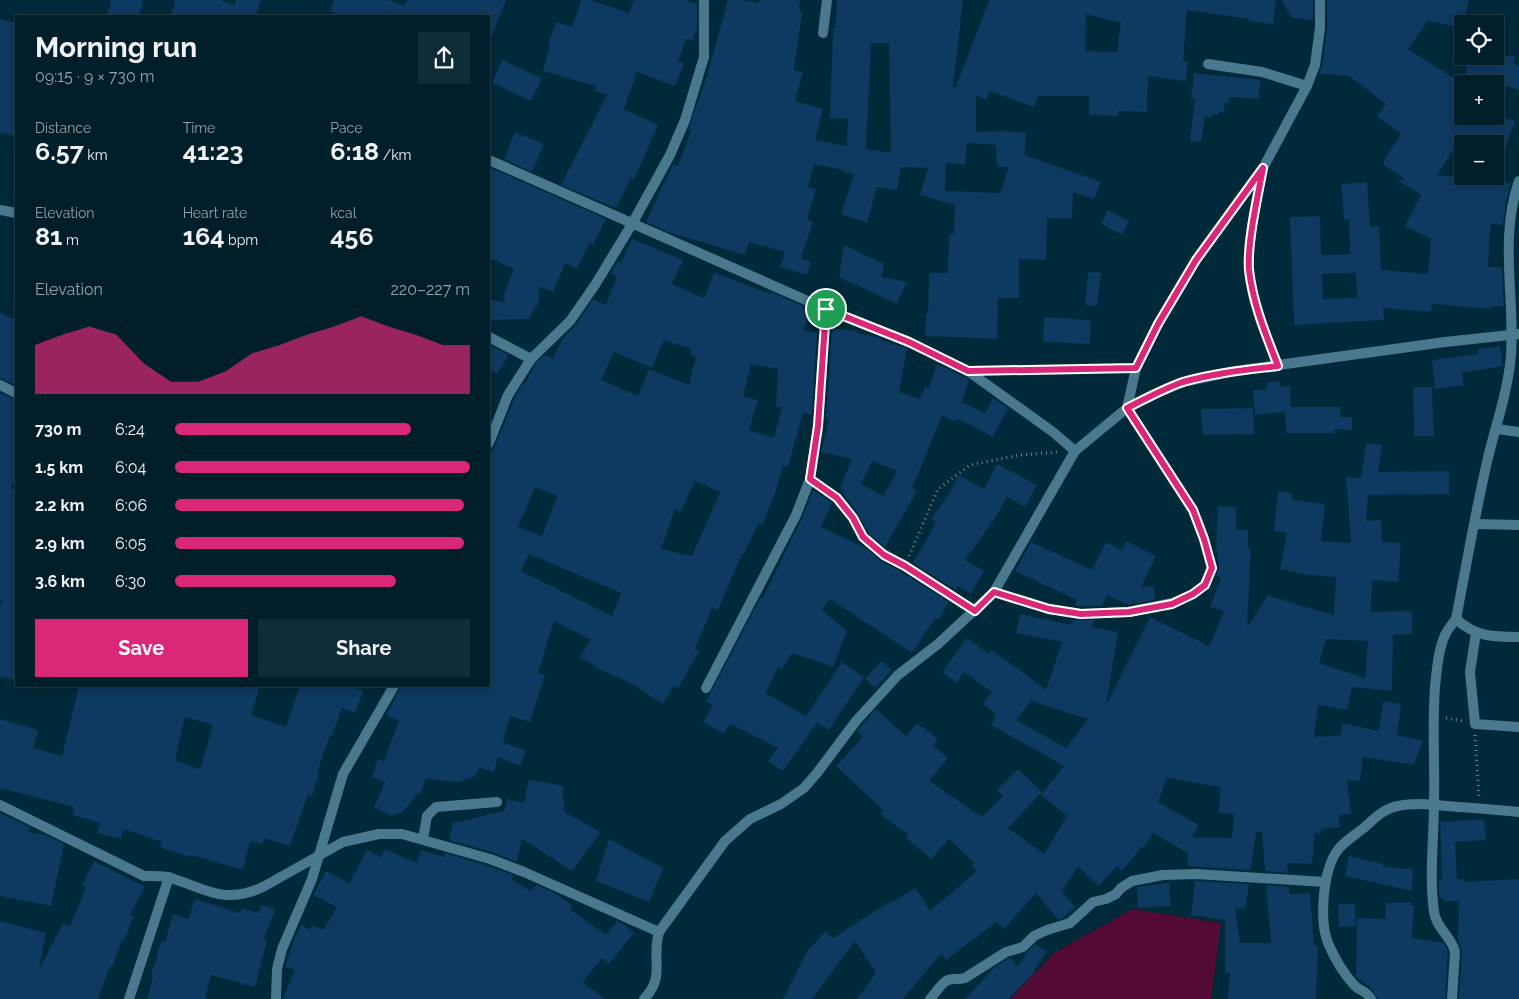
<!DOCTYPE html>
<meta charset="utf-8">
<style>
:root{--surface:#001f2b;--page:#0e2c37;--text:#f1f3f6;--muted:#95a2a9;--line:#223d47;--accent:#db2777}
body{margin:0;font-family:Raleway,sans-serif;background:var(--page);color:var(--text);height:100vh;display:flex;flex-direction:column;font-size:19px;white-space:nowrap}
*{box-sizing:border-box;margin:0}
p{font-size:16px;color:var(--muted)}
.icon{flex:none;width:28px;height:28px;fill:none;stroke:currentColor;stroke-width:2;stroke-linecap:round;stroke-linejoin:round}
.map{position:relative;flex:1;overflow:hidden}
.drawer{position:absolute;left:15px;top:15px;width:475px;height:672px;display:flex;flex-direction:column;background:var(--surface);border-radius:0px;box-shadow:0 2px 8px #0003,0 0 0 1px var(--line)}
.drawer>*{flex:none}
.fabs{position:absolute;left:1454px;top:15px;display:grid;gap:10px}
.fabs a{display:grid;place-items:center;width:50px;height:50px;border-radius:0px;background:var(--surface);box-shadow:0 2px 8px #0003,0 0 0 1px var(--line);font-size:25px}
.pin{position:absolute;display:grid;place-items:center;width:42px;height:42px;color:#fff;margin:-21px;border:2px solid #fff;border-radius:50%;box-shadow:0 1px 5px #0007}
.round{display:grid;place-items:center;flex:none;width:52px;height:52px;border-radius:0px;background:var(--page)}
.head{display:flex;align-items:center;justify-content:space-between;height:85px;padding:0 20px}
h1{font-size:28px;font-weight:700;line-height:38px}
.stats{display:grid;grid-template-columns:repeat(3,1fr);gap:8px;height:85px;padding:5px 20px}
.stats div{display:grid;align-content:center}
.stats b{font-size:25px;font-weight:700}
.stats small{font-size:14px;font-weight:400}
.stats p{font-size:14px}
.chart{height:140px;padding:10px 20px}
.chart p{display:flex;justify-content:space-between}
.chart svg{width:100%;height:90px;margin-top:5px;fill:var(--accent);opacity:.7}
.primary-button{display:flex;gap:10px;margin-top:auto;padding:10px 20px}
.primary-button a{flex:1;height:58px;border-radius:0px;background:var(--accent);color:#fff;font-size:20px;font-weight:700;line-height:58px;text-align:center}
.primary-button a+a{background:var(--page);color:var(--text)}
ul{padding:0 20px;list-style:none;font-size:16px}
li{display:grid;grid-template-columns:80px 60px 1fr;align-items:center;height:38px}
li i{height:12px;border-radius:6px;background:var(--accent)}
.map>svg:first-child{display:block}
.green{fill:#530b36}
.building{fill:#0e3960;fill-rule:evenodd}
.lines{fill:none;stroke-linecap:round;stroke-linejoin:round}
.path{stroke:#668693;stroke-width:3;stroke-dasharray:1 4;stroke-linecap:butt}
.street{stroke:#4a788f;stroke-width:10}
.route-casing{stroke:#fff;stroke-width:10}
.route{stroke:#db2777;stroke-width:6}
</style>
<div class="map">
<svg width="1519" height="999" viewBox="0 0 1519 999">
<rect width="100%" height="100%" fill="#002939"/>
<path class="green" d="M1133 909 1221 923 1211 999H1010L1055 952Z"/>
<g class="building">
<path d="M111 0H143L139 16H107Z"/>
<path d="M175 0H220L234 5 236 0H261L256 14 259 16H171Z"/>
<path d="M334 0H389L404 6 407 0H506L489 42V16H342L330 11Z"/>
<path d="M581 0H590L629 13 634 0H685L697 4V29L693 40 686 39 678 61 684 64 675 86 637 72 624 109 658 125 634 180 631 178 616 208 561 185 607 95 594 91 596 86 543 71 550 46 548 45 556 22 572 27Z"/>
<path d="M728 0H742L759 3V0H800L799 11 802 12 794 70 803 72 795 101 823 109 815 140 847 146 848 119 830 118 833 28H835L837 0H963L953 87H956L989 0H1276L1273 24 1249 21V19L1187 10 1183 61 1188 62 1186 81 1148 76 1147 112 1118 111V116L1089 115V96H1038L1034 107 990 91 986 100 976 95V132L1007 131 1026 133 1025 155 1101 182 1094 199 1073 192 1072 219 1047 218 1046 260 1019 259V298H998L997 339 925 336 926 313H928L929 273H948L949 234H954L955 205 920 195 928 168 901 167 897 191 877 187 867 223 841 214 854 174 843 172V170L814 164 808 187 816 189 807 220 813 222 801 259 811 262 807 275 780 267 785 252 749 242 745 255 668 232 646 222 673 164 678 166 691 131 688 130 707 76ZM1086 14 1121 23 1117 52 1085 51ZM871 43H889L891 153 866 149ZM967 143 996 145 997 167H1009L1000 193 945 191 946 163 965 165Z"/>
<path d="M1281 0H1313V20L1292 18Z"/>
<path d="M1327 0H1469L1462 28 1428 21 1408 49 1462 83V116H1496L1515 121 1497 172 1495 171V144H1462V149L1455 146 1437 176H1496L1494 180 1511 183 1506 201 1503 225 1491 224 1489 248 1488 267H1502L1504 306 1490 307V309L1432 304 1431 312 1383 308 1384 320 1294 325 1290 217 1320 216 1321 255 1350 254 1349 220 1344 219 1341 184 1367 182 1370 227 1379 226 1381 272 1382 270 1428 274 1431 239 1405 226 1421 195 1397 180 1405 179 1384 165V160L1401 134 1377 116 1386 104 1349 76 1319 74 1322 66 1327 29ZM1356 273 1357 298 1323 299 1322 274Z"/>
<path d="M0 19 16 23V136L0 132Z"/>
<path d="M1468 56H1515L1513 63 1519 66V90L1507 86 1506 89 1495 86V84H1465Z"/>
<path d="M502 60 542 78 531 101 492 83Z"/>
<path d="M1194 73 1260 80 1259 99 1229 97V103L1225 102 1224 112H1219V115L1213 114 1212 117H1205L1201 142 1190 141 1195 99H1191Z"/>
<path d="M515 132 544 144 532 172 504 159Z"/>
<path d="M489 167 606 219 593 245 590 242 577 269 565 263 553 292 539 287V301L529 319 489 320V298L505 303 504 293 514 269 489 258Z"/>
<path d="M1108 210 1129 221 1122 235 1101 224Z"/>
<path d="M632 239 683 260 672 284 704 298 714 272 770 294 771 292 812 310 803 330 817 333 812 415 803 413 788 467 783 466 776 491 763 524 759 523 744 554H742L718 610 712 608 695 649 699 652 678 688 674 686 663 704 632 684 603 671 580 657 591 640 554 621 538 673 545 675 530 722 510 716 503 742 526 751 520 766 498 757 494 772 480 768 474 777 458 782 426 779 421 794 418 793 403 812 391 816 374 808 385 782 372 777 378 759 384 761 399 720 386 716 401 686H489V455L495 446 515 397 524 383 525 384 536 363 545 355 553 358 563 338 576 325 593 299 606 305 617 276 611 274 618 260 621 263ZM664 340 691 349 690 354 696 357 689 385 649 369 638 396 601 380 614 352 652 368ZM751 364 778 369 776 407H782L774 438 749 430 758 400 743 396ZM695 481 720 492 692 556 661 549 675 509 681 512ZM535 487 557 496 542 536 518 527ZM529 554 621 593 612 616 521 571Z"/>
<path d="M844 245 884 264 882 277 907 282 897 304 839 277Z"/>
<path d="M1088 272 1101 273 1097 306 1085 305Z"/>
<path d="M0 313 16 320V385L0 378Z"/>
<path d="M1044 317 1091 320 1090 344 1043 342Z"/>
<path d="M832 328 856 331V333L878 337 882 339 881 340 907 349 899 392 920 399 925 386 929 388 936 365 949 369 969 380 962 402 985 413 993 398 1008 408 993 437 958 419 956 422 942 416 912 488 917 491 885 547 868 533 859 515 845 496 840 487 852 459 821 452 829 418H826ZM872 461 897 471 883 496 861 484Z"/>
<path d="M489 345 509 355 497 374 489 370Z"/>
<path d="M1500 346 1503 366 1462 373 1464 385 1435 389 1432 360 1478 354V349Z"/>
<path d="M1280 381V387L1290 386 1291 407H1341L1340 417H1352V430L1335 429 1334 433H1286L1285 412 1255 415 1253 390 1267 389V382Z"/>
<path d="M1413 387H1432L1434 436H1414Z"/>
<path d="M0 393 16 400V477L11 488 16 491V556L14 564H16V680L0 676V606L2 600H0Z"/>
<path d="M1253 408 1254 434 1203 435 1201 409Z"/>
<path d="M1366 443 1382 445 1378 472 1449 471V494L1368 495 1366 521 1381 520 1382 542 1401 543 1398 582 1372 580 1371 612 1412 611V634L1393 635 1392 691 1352 687 1347 710 1318 705 1314 737 1341 735 1343 723 1379 731 1383 701 1401 704 1397 735 1423 741 1414 765 1363 757 1360 781 1347 780 1351 814 1339 815 1340 827 1321 829V834L1315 833 1312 864 1287 863 1288 873 1265 871 1262 832H1256L1251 870 1187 866 1188 853 1153 833 1144 848 1142 847 1122 871 1117 866 1099 886 1078 867 1062 891 1075 907 1061 919 1058 920 1036 893 1004 929 997 922 946 960 941 954 903 999H857L876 973 855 941 812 999H783L808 950 826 931 833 938 889 902 890 903 916 888 930 911 977 871 971 865 974 863 949 839 931 859 906 838 908 835 880 814 884 811 836 766 863 737 857 731 876 709 906 736 917 723 938 739 933 745 948 758 929 781 982 817 1003 796 997 790 1018 769 1042 792 1008 828 1044 854 1067 816 1041 795 1064 766 991 725 996 714 983 704 992 692 964 672 956 683 942 672 967 638 989 654 992 650 1013 666V665L1046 690 1062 642 1016 633 1020 614 1072 625 1073 620H1095L1092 627 1118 632 1106 705 1150 617 1209 646 1224 611 1210 607 1221 577 1216 576 1219 567 1216 545 1218 506 1236 507V530H1248V549H1251L1247 628 1268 595 1299 605 1334 615 1336 577 1308 575 1280 569 1287 533 1274 531 1278 491 1291 493 1292 500 1325 504 1321 541 1351 543 1346 477 1361 478ZM1326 639 1368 641 1365 678 1319 663ZM1031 701 1056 709 1088 719 1066 748 1016 720ZM1167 778 1220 787 1219 813 1234 814 1232 838 1192 837 1199 825 1158 802Z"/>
<path d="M997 464 1037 485 1025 507 1007 497 994 520 965 560 984 571 971 594 958 586 956 590 913 563 936 522 931 519 948 495 959 475 984 489Z"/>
<path d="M813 490 832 503 821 527 864 547 881 561 906 575 949 602 939 620 935 618 912 653 830 599 822 610 847 631 833 667 792 653 782 669 778 667 766 693 806 716 842 662 864 677 829 730 817 723 783 771 768 761 778 748 730 724 724 734 703 722 713 705 706 702 710 694 761 597 763 598 802 518Z"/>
<path d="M1126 541 1156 556 1141 587 1154 586 1155 600 1128 605 1107 595 1102 606H1075L1077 600 1015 571 1031 542 1092 570 1106 542 1122 550Z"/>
<path d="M881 661 892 670 875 688 865 679Z"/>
<path d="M79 686H260L251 715 286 727 300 686H351L363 691 355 713 342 708 332 736 330 735 317 773 319 774 312 796 308 794 290 846 265 838 262 845 250 841 243 870 191 855 190 857 160 847 162 842 124 829 121 839 97 833 100 823 72 815 74 807 0 788V719L38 730 33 748 62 756ZM185 717 213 725 200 769 175 760Z"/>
<path d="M529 779 563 786 564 812 601 832 572 871 522 839 517 862 492 852 449 840 453 823 504 811 507 799 524 803Z"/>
<path d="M0 813 30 827 29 832 46 835 64 844 51 906 0 896Z"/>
<path d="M1484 819 1486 840 1455 842 1457 879H1464V882L1519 879V999H1459L1462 952 1458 940 1459 901H1443V898L1439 897V879H1442L1440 822Z"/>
<path d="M609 839 663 868 649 902 596 881Z"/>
<path d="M385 849 417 863 421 850 445 857V853L488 866 513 875 512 880 531 891 536 885 553 892 572 905 570 909 606 935 617 921 623 924 634 933 609 964 602 958 583 982 605 999H283L295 970 285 967 296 935 302 925 310 930 313 925 323 930 337 907 313 895 326 871 349 883 367 850 381 857Z"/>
<path d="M1349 856 1383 864V867L1413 869 1412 891 1345 876Z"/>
<path d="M94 861 145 887 130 915 134 916 124 941 122 940 112 967 110 966 98 999H0V921L46 933 39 967 40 968 63 923 70 926 86 887 82 885Z"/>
<path d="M1195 881 1249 884 1245 909 1235 908 1240 943H1271L1266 885 1289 887 1290 894 1310 893 1314 945H1318L1316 999H1228L1230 973H1225V920L1191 915Z"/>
<path d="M1169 883 1171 906 1138 908 1137 887Z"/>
<path d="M195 899 240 913 242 908 258 913 262 905 275 910 264 939H266V945L255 987 211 975 205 999H147L153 977 151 976 161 941 165 942 173 914 188 919Z"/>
<path d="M1411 902V905H1414L1412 938 1444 943 1447 949 1448 953 1445 999H1378L1371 988 1356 977 1357 918 1385 919 1386 903Z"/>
<path d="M1338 904H1355L1356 926 1339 927Z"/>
<path d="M1035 944 1047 951 1031 976 1008 999H965L995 967 1009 958H1011L1018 967 1027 952Z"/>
</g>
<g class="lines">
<g class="path">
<path d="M989 371 1125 368"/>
<path d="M909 556 938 489 970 465 1020 455 1057 452"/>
<path d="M1446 718 1462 721"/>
<path d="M1475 735 1479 796"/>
</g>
<g class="street">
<path d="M823 33 827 0"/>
<path d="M1208 64 1262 72 1307 86"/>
<path d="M489 160 826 309 909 342 968 371 1053 432 1075 451"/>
<path d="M1262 171C1257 200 1247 241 1249 270 1252 304 1266 335 1278 365"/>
<path d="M1519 181C1499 238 1515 296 1511 355 1508 392 1495 427 1487 462 1475 514 1466 567 1456 619 1476 637 1493 637 1519 637"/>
<path d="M0 210 16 213"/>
<path d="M489 337 531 359"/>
<path d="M0 385 16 393"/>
<path d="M1497 429 1519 432"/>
<path d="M489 443 508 395 531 359 570 321 595 285 632 224 670 155 685 120 704 57V0"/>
<path d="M810 479 837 498 853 518 863 537 884 555 905 566 975 611"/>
<path d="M1475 524 1519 525"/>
<path d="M994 592 1049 609 1081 614 1129 612 1172 603 1193 594 1205 585 1212 568 1204 539 1193 510 1127 408 1136 368 1158 324 1196 260 1263 168 1307 86 1315 65 1320 28V0"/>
<path d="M1476 633 1470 672 1475 724 1519 727"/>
<path d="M706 688 796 515 810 479 818 427 826 309"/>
<path d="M0 805 144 876C152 876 163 875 171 878 207 889 223 905 263 887L343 842 379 834H402L490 859 524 872 659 932"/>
<path d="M423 839 427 816 436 807 497 802"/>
<path d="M129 999 169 877"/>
<path d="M276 999 277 969 282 949 312 879 343 774 394 686"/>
<path d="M644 999C666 976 651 959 659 932L725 841 750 819 781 804 804 788 817 773 856 721 898 675 938 644 994 592 1075 451 1127 408 1155 394 1183 382 1235 371 1445 342 1519 334"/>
<path d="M930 999C935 994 942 982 948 980 954 978 959 980 965 978L1006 952 1023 947 1034 936 1047 930 1070 923 1093 902 1106 899 1116 894 1121 888 1132 881 1163 875 1196 874 1325 882"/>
<path d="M1371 999C1364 988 1360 992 1354 985 1344 974 1334 957 1328 943 1319 920 1323 871 1337 851 1344 841 1357 834 1366 826 1375 818 1385 808 1398 806 1417 802 1439 805 1458 807 1479 808 1499 810 1519 812"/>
<path d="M1452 999 1455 952C1452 937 1436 928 1434 912 1429 875 1434 839 1434 801 1435 763 1432 725 1435 687 1437 669 1438 651 1445 635 1448 629 1452 624 1456 619"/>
</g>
</g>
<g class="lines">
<defs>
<path id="route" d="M1263 168C1258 196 1247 242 1249 270 1253 304 1266 335 1278 366 1246 370 1214 373 1183 382 1163 389 1145 399 1127 408L1193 510 1204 539 1212 568 1205 585 1193 594 1172 604 1129 612 1081 614 1049 609 994 592 975 611 905 566 884 555 863 537 853 518 837 498 810 479 818 426 826 309 909 342 968 371 1136 368 1158 324 1196 260Z"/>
</defs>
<use href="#route" class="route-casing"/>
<use href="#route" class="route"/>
</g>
</svg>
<div class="fabs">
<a><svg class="icon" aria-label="locate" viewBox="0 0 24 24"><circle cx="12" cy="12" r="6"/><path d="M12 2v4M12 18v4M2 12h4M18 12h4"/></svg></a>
<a>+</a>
<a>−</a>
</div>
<div class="pin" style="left:826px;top:309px;background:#1e9e55"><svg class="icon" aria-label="arrive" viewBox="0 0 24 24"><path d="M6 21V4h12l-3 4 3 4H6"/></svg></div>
<section class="drawer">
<div class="head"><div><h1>Morning run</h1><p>09:15 · 9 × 730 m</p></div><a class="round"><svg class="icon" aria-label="share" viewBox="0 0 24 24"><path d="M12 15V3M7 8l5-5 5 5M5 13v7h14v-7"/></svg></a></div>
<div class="stats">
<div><p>Distance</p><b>6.57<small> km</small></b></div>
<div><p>Time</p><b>41:23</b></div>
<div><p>Pace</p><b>6:18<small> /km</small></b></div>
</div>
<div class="stats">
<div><p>Elevation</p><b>81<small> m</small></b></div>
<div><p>Heart rate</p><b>164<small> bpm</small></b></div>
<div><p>kcal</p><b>456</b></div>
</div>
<div class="chart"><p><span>Elevation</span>220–227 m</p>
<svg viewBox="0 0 160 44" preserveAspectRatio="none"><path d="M0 44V20L10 15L20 11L30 15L40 29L50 38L60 38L70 33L80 24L90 20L100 15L110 11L120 6L130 11L140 15L150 20L160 20V44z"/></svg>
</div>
<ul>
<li><b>730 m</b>6:24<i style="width:80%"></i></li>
<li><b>1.5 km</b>6:04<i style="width:100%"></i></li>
<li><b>2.2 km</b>6:06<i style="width:98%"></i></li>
<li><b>2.9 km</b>6:05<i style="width:98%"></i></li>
<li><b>3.6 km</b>6:30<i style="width:75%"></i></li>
</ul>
<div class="primary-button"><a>Save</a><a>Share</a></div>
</section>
</div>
